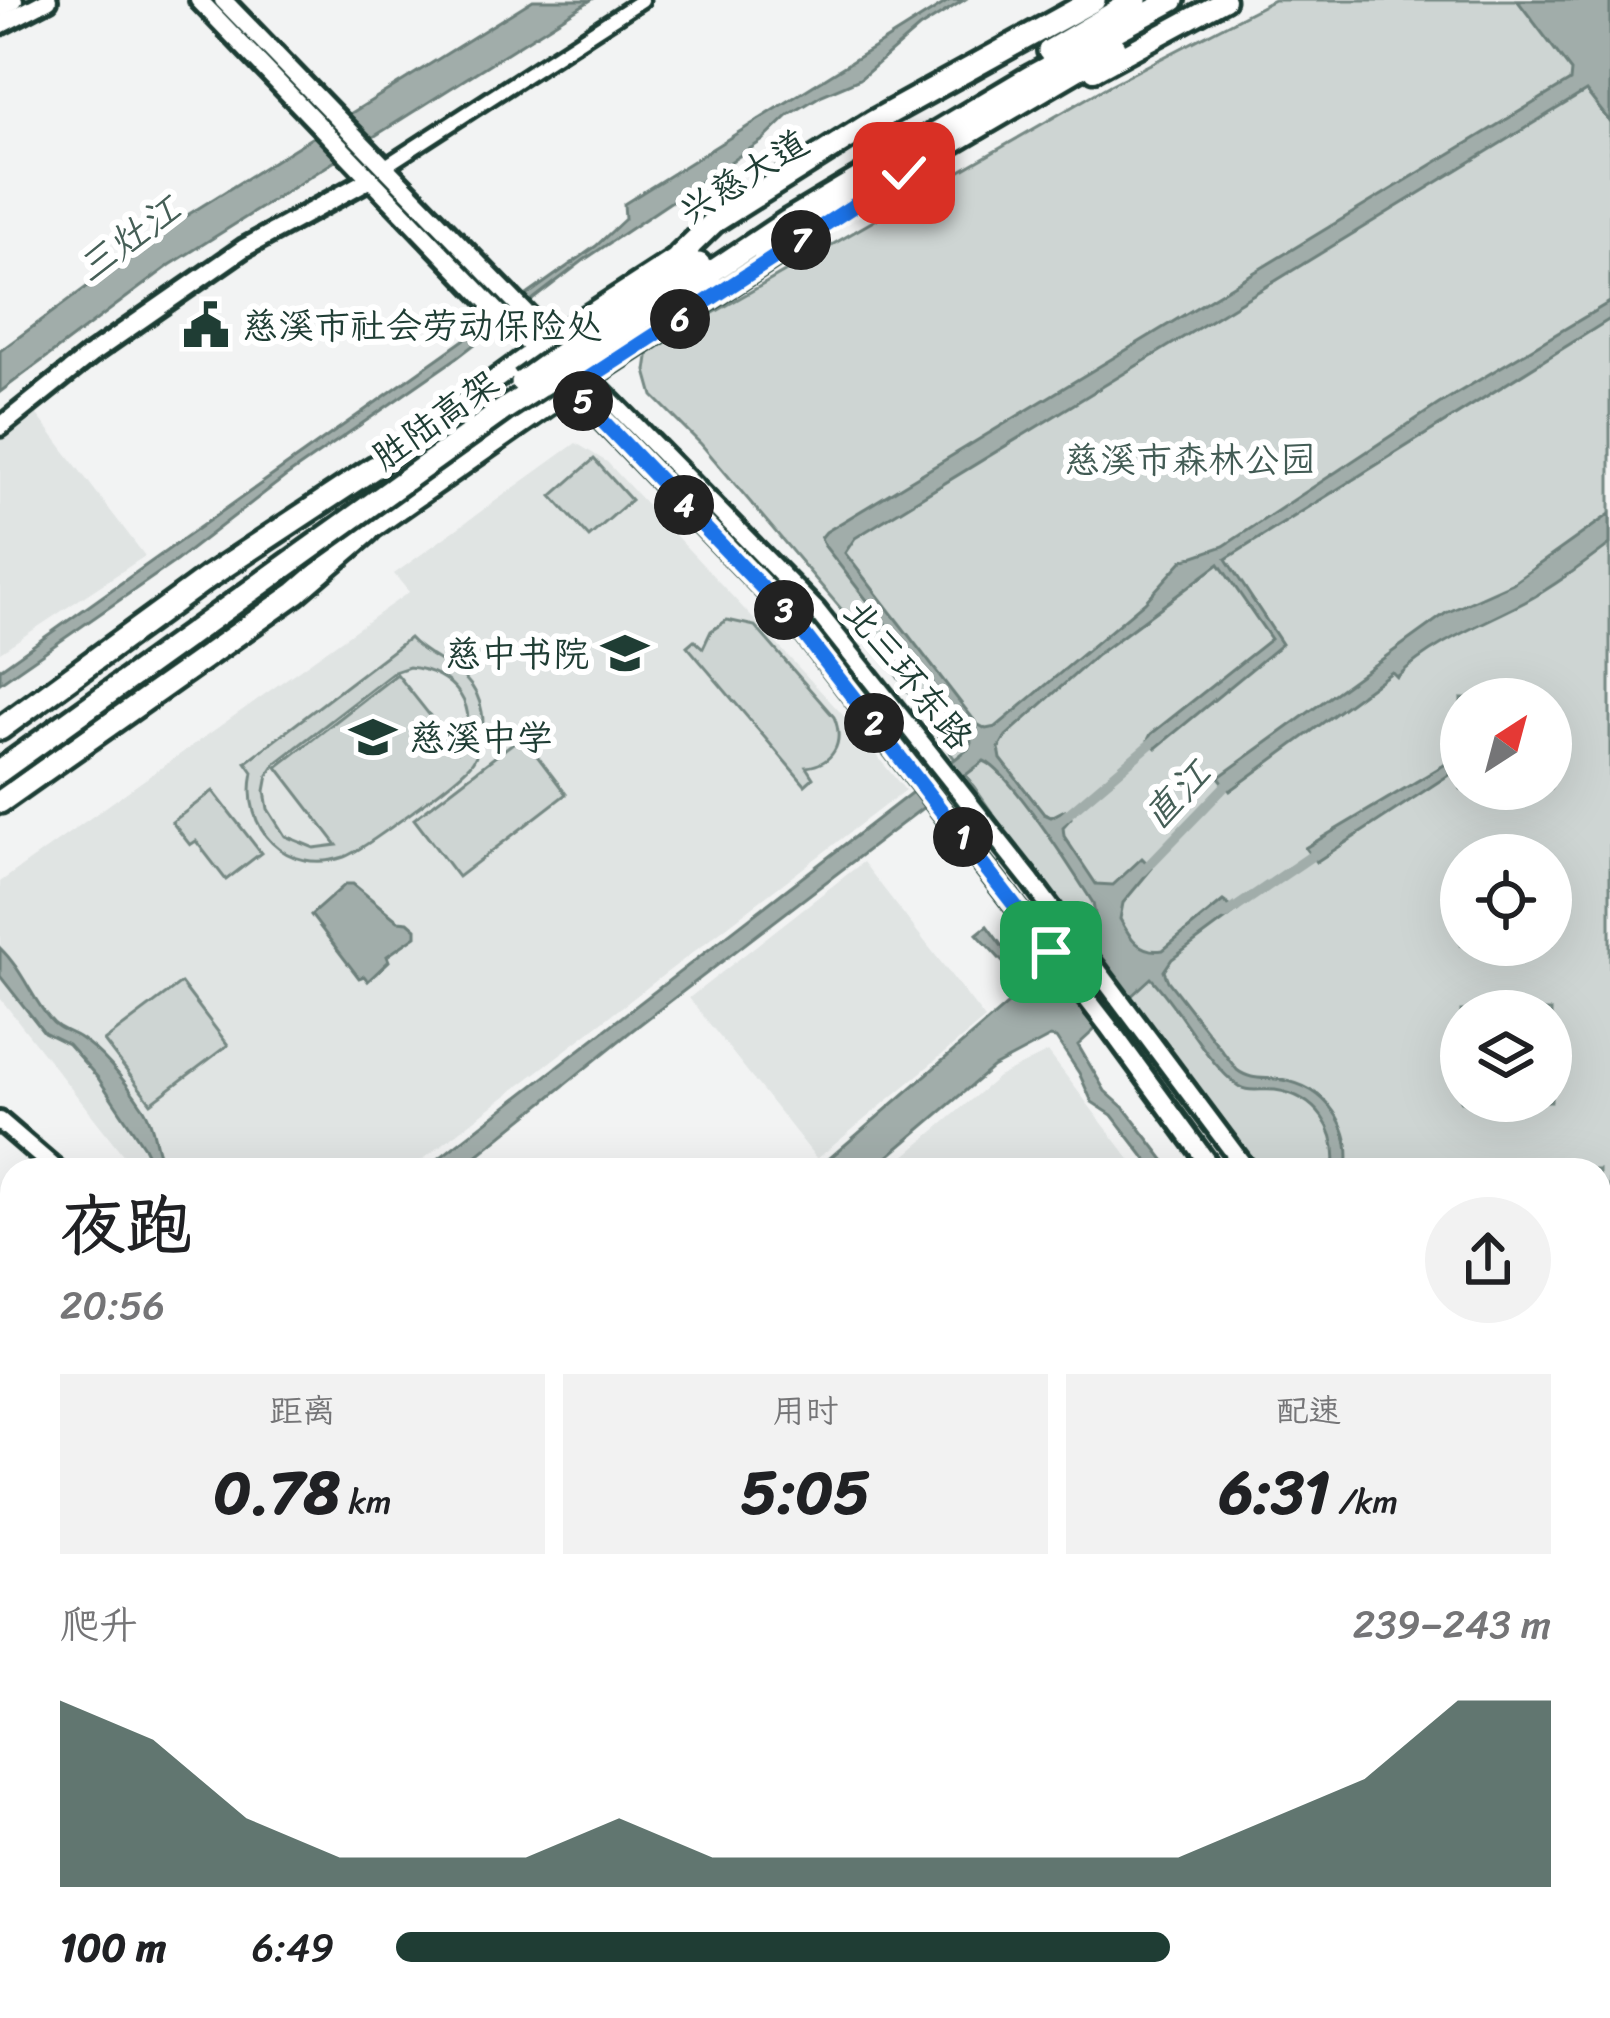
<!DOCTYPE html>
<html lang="zh">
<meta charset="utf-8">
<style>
:root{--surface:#fff;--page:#f2f2f2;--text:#202124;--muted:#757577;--accent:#1f3d34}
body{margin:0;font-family:Sriracha,"LXGW WenKai TC",sans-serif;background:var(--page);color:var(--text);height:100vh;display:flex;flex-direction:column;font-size:45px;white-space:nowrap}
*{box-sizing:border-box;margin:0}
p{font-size:39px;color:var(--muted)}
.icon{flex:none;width:66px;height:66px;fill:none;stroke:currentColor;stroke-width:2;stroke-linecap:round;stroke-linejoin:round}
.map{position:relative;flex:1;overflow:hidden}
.sheet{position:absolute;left:0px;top:1158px;width:1611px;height:861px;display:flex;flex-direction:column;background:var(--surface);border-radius:36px 36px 0 0;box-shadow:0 12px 48px #0002}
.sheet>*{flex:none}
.needle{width:78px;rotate:36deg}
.buttons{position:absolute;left:1440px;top:678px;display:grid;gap:24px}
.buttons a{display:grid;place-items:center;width:132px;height:132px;border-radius:50%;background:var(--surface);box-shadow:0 12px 48px #0002;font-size:60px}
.pin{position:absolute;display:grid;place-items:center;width:102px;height:102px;color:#fff;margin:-51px;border-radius:24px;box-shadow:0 6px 18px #0006}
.km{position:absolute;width:60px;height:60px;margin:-30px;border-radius:50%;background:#222;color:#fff;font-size:33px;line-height:60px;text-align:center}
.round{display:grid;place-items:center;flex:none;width:126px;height:126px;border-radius:63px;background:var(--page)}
.summary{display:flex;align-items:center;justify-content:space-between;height:204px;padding:0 60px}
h1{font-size:66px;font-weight:700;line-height:90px}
.stats{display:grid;grid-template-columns:repeat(3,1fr);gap:18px;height:204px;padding:12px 60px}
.stats div{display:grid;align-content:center;border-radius:0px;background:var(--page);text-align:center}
.stats b{font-size:60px;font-weight:700}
.stats small{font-size:33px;font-weight:400}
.stats p{font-size:33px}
.chart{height:336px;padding:24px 60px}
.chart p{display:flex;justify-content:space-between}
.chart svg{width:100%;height:216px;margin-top:12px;fill:var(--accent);opacity:.7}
ul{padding:0 60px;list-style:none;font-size:39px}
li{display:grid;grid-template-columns:192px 144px 1fr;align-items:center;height:90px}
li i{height:30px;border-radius:15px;background:var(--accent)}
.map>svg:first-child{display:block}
.built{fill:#e0e4e3}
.green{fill:#ced5d3;stroke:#768984;stroke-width:3;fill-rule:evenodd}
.water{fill:#a1adaa;stroke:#6d807b;stroke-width:3}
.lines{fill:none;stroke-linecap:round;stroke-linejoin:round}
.canal{stroke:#a1adaa;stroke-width:10}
.street-tunnel{stroke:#c8cfcd;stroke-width:12;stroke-dasharray:12 6;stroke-linecap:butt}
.street-casing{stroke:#1f3d34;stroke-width:21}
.secondary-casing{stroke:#1f3d34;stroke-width:26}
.primary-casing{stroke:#1f3d34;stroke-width:27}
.highway-casing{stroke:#1f3d34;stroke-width:30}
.street{stroke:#fff;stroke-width:12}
.secondary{stroke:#fff;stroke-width:16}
.primary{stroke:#fff;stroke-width:18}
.highway{stroke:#fff;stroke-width:21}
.highway-bridge-casing{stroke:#1f3d34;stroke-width:30;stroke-linecap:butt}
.highway-bridge{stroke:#fff;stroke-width:21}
.route-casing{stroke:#fff;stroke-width:24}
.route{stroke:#1a73e8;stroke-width:15}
.labels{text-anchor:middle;stroke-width:12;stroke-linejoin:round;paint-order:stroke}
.street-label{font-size:36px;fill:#1f3d34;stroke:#fff}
.poi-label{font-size:36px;fill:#1f3d34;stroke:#fff;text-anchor:start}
.park-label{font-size:36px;fill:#425b54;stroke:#fff}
.water-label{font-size:39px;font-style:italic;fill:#465f57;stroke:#fff}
</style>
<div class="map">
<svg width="1610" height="2018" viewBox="0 0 1610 2018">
<rect width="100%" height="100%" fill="#f2f3f3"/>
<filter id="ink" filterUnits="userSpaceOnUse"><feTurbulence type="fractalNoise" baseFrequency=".00833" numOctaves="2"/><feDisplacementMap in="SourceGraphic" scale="24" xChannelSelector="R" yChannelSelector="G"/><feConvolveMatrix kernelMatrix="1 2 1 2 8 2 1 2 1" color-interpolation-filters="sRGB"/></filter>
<g filter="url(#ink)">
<g class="built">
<path d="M32 408 145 556 0 652V432Z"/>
<path d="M576 443 607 462 842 714 905 790 409 1170H135L0 998V882L409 592 394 574Z"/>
<path d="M863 862 985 1019 817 1159 689 998Z"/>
<path d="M1048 1052 1138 1170H888L998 1077Z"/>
<path d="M275 2007H1526L1511 2018H287Z"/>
</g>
<g class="green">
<path d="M1274 0H1610V1472L1599 1464V1170H1262L1034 873 892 669 701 444 653 396 646 371 649 350 1110 85ZM1461 699H1551V789H1461ZM1461 855H1551V945H1461ZM1461 1011H1551V1101H1461Z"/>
<path d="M594 459 631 500 589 537 552 496Z"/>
<path d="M727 620 755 626 834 717C845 743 833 764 806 767L813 778 805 785 687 646 694 640 703 648 711 631Z"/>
<path d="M409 638C433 665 475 667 482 712 485 729 481 752 470 765 457 780 362 851 344 857 286 876 241 829 253 772L246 762ZM409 667C453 671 485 709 458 751L397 674 277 767 337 845 314 848 285 836 268 809 265 791 268 775 276 763 394 672Z"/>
<path d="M522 736 566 794 458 877 414 819Z"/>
<path d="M213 791 261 853 226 880 196 841 190 845 172 822Z"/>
<path d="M181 983 228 1045 151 1103 104 1041Z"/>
<path d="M1610 1717V1934L1599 1942V1725Z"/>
<path d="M1174 2007H1513L1499 2018H1160Z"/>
</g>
<g class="water">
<path d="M533 0H591L170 265 0 392V351L165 229Z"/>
<path d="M950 0H964L919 28 860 79 822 95 789 115 763 140 584 260 458 357 285 477 176 561 0 683V669L596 246 625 219 624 204Z"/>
<path d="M1517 0H1610V122L1586 91 855 538 845 553 977 724 986 729 996 727 1145 602 1183 560 1224 546 1439 404 1610 302V319L1226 559 1282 644 1156 748 1148 740 1151 734 1271 639 1219 564 1097 655 1006 736 999 748 1001 759 1044 814 1051 817 1065 810 1071 818 1063 827 1064 836 1096 884 1113 885 1142 858 1152 868 1123 903 1120 919C1130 938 1140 954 1163 950L1223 901 1237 911 1172 959 1164 971 1168 981 1237 1070C1251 1081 1265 1077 1282 1080 1327 1087 1353 1127 1347 1170H1334C1339 1130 1317 1096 1275 1090 1258 1088 1246 1095 1232 1081 1200 1052 1181 1010 1151 978L1078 1045 1105 1091 1125 1109 1172 1170H1154L1112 1115 1092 1102 1079 1073 1056 1038 1050 1037 992 1068 872 1170H816L1022 992 1010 970 977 934 987 926 1021 972 1029 977 1095 915 1093 903C1074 873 1011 772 984 761L630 1032 459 1170H424L968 749 971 742 967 729 824 545 821 538 826 532 1570 81 1571 71Z"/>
<path d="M1610 514V544C1582 565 1556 585 1525 602 1481 625 1434 642 1397 677L1392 672 1230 791 1219 777 1446 613 1513 583Z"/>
<path d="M1461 755V767L1316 862 1305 848Z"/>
<path d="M346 884H353L398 921 408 922 416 929V936L387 956 389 961 368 981 364 976 359 978 311 915Z"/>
<path d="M0 948C21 968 31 996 49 1018 58 1030 70 1031 80 1038 105 1054 128 1085 144 1109 157 1129 153 1151 167 1170H155L144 1147 98 1078 68 1044 44 1032 0 976Z"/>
</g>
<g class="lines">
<g class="canal">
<path d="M1061 820 1161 735"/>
<path d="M1143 871 1234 777"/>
<path d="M1225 915 1319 851"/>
</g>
<g class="street-tunnel">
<path d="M875 2018 871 2012 877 2007"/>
<path d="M902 2018 917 2007"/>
</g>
<defs>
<g id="street">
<path d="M384 167 642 0"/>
<path d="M0 1427 12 1420"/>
<path d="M1599 1908 1610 1900"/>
<path d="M1450 2018 1465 2007"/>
</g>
<g id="secondary">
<path d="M199 0 543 359"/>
<path d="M223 0 560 348"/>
<path d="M0 8 14 0"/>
<path d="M0 25 48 0"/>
<path d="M582 371 816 610 1031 881 1247 1170"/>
<path d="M565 382 795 621 1108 1026 1213 1170"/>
<path d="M0 427 90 355 244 248 370 179"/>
<path d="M0 1121 57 1170"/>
<path d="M1599 1486 1610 1494"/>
<path d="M1599 1517 1610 1524"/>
<path d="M0 1774 12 1786"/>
<path d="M0 1800 12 1811"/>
<path d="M1599 1978 1610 1970"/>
<path d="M213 2007 225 2018"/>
<path d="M241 2007 252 2018"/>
<path d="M983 2007 996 2018"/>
<path d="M1013 2007 1025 2018"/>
<path d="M1545 2018 1560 2007"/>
<path d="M1607 2018 1610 2016"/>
</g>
<g id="primary">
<path d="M1094 71 1225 0"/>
<path d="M368 472 551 339 690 249"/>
<path d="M360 537 572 389 785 250"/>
</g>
<g id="highway">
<path d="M1049 51 1136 0"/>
<path d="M764 253 1115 47"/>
<path d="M679 256 714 222 873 122 1094 0"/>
<path d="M679 319 711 284"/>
<path d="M570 348 699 264"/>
<path d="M585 357 788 221 1030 77 1173 0"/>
<path d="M0 729 207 578 375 467"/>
<path d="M0 802 296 593 368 531"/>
</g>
</defs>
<use href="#street" class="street-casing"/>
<use href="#secondary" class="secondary-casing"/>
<use href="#primary" class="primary-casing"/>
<use href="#highway" class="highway-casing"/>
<use href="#street" class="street"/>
<use href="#secondary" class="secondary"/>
<use href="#primary" class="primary"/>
<use href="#highway" class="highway"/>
<defs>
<g id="highway-bridge">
<path d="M522 382 570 348"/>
<path d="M0 771 503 410 585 357"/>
</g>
</defs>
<use href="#highway-bridge" class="highway-bridge-casing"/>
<use href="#highway-bridge" class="highway-bridge"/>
</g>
</g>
<g class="lines" filter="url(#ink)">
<defs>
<path id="route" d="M904 173 572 389 794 621 1051 952"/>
</defs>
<use href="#route" class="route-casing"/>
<use href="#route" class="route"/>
</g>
<defs>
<symbol id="civic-bare" viewBox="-9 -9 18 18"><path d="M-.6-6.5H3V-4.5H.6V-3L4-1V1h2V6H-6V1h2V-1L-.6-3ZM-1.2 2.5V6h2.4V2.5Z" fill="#1f3d34" stroke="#fff" stroke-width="2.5" paint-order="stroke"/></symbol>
<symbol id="school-bare" viewBox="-9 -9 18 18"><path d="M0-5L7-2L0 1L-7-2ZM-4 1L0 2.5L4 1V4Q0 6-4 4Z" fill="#1f3d34" stroke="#fff" stroke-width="2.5" paint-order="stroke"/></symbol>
</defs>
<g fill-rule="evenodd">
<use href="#civic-bare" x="173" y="292" width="66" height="66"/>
<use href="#school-bare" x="592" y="620" width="66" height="66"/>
<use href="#school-bare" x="340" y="704" width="66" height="66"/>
</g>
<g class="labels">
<g class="street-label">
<text transform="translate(743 176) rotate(-32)" y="13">兴慈大道</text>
<text transform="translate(435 419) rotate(-35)" y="13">胜陆高架</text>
<text transform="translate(909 674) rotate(51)" y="13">北三环东路</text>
</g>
<g class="poi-label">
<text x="242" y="338">慈溪市社会劳动保险处</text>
<text x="589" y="666" text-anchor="end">慈中书院</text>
<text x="409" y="750">慈溪中学</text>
</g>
<g class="park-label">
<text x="1190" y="472">慈溪市森林公园</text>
</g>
<g class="water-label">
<text transform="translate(128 238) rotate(-36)" y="14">三灶江</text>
<text transform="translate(1176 794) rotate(-46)" y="14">直江</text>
</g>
</g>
</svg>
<div class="buttons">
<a><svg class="needle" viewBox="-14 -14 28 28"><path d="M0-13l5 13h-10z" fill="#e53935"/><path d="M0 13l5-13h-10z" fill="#757577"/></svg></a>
<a><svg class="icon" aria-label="locate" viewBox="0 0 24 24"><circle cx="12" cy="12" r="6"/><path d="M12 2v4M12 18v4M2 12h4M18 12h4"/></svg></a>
<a><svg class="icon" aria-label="layers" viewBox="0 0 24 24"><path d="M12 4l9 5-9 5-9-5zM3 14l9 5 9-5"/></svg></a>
</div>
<div class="pin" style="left:1051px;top:952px;background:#1e9e55"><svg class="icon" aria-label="arrive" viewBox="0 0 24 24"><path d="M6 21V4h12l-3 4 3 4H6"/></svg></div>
<div class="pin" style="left:904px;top:173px;background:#d93025"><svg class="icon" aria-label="check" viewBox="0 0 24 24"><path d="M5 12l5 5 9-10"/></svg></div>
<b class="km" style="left:963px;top:837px">1</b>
<b class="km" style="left:874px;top:723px">2</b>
<b class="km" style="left:784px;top:610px">3</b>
<b class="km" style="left:684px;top:505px">4</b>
<b class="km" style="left:583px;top:401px">5</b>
<b class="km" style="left:680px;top:319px">6</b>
<b class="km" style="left:801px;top:240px">7</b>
<section class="sheet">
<div class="summary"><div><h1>夜跑</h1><p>20:56</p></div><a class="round"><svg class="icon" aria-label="share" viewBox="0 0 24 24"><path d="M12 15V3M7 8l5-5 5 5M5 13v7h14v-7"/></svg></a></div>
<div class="stats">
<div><p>距离</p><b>0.78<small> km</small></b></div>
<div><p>用时</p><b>5:05</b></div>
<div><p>配速</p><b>6:31<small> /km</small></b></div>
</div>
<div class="chart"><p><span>爬升</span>239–243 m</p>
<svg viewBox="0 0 160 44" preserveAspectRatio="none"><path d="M0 44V6L10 14L20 30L30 38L40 38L50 38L60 30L70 38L80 38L90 38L100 38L110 38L120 38L130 30L140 22L150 6L160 6V44z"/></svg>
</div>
<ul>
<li><b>100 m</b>6:49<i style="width:67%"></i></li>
</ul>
</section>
</div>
